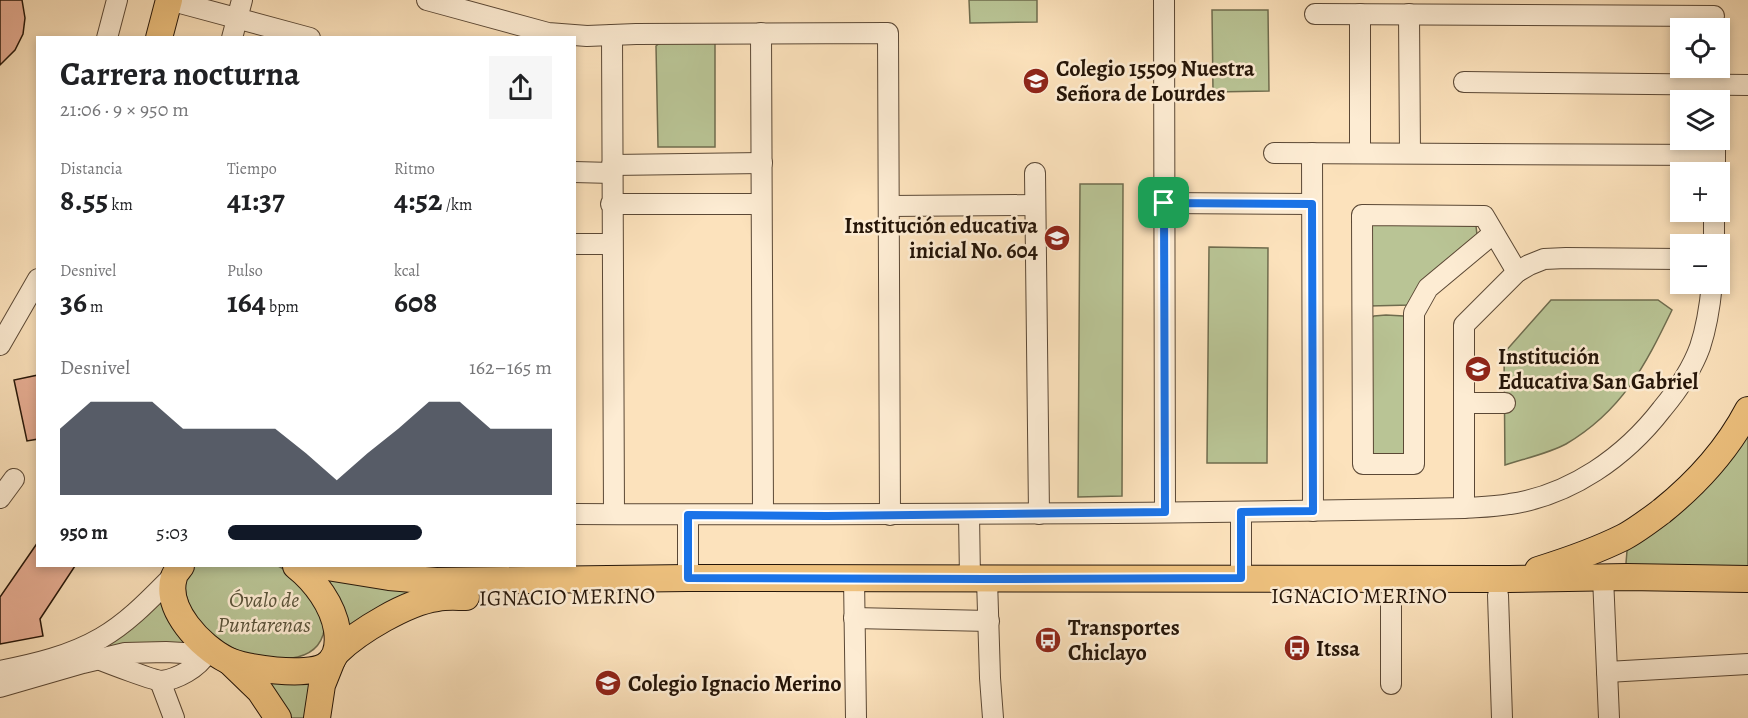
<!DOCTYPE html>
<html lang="es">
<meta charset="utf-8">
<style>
:root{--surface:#fff;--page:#f6f6f6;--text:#202124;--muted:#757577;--accent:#111827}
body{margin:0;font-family:Alegreya,serif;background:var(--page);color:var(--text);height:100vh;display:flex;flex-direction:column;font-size:22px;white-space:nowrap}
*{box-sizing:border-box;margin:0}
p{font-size:20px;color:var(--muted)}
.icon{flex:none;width:33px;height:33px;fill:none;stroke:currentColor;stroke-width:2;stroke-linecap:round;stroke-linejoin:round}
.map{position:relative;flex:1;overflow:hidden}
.panel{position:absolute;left:36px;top:36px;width:540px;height:531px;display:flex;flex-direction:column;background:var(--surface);border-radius:0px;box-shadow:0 3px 9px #0003}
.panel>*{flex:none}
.fabs{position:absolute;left:1670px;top:18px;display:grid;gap:12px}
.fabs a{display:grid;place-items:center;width:60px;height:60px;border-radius:0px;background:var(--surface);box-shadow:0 3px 9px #0003;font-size:30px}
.pin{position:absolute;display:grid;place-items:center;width:51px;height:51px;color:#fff;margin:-26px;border-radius:12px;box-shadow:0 3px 9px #0006}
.round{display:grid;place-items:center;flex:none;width:63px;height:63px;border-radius:0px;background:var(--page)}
.head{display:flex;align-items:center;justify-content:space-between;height:102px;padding:0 24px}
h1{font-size:33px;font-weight:700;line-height:45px}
.figures{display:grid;grid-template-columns:repeat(3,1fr);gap:9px;height:102px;padding:6px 24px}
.figures div{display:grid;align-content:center}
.figures b{font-size:30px;font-weight:700}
.figures small{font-size:16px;font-weight:400}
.figures p{font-size:16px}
.chart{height:168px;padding:12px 24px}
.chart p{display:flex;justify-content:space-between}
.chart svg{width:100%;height:108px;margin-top:6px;fill:var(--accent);opacity:.7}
ul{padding:0 24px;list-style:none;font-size:20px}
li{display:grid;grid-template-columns:96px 72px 1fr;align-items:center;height:45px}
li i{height:15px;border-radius:8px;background:var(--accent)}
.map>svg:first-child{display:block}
.green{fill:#b9c495;stroke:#6f6c4e;stroke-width:1.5}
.building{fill:#e9af95;stroke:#251508;stroke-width:1.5}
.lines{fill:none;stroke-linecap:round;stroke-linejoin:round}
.minor-casing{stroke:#5b4835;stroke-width:22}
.major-casing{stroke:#251508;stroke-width:28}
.minor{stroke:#fdecd3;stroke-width:20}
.major{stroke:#eec17e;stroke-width:26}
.route-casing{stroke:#fff;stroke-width:12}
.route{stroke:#1a73e8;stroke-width:8}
.labels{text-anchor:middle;stroke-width:5;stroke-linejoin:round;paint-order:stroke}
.poi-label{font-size:22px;font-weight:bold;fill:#251508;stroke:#fdecd3;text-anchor:start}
.street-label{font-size:22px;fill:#251508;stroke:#fdecd3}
.park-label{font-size:22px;font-style:italic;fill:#595239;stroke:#fdecd3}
</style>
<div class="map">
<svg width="1748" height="718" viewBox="0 0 1748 718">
<rect width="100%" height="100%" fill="#fce2bc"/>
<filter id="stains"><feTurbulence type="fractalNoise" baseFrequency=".00333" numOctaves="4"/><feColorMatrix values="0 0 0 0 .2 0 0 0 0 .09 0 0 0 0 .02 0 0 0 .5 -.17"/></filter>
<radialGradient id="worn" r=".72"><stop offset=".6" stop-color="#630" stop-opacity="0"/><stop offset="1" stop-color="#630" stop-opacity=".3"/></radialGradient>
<g class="green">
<path d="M969 0H1037V22L970 23Z"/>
<path d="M1212 10H1268L1269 91 1213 92Z"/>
<path d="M710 38 715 44V147H658L656 46 664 39Z"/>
<path d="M1080 184H1123L1122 496 1078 497Z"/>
<path d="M1371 223 1476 226 1477 235 1411 305 1369 306Z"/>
<path d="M1209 247 1268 248 1267 463H1207Z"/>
<path d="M1551 300H1658L1672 310C1645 366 1622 411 1566 444 1550 453 1523 459 1505 465L1504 353Z"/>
<path d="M1386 315 1404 316 1409 319 1406 455 1370 454 1369 320 1374 316Z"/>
<path d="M1748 427V570L1630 568 1626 563 1627 551 1633 543Z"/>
<path d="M194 566H278C298 575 308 596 320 613 325 620 325 628 323 635 312 669 257 660 233 648 214 639 196 623 189 604 183 589 184 578 194 566Z"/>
<path d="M326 575 433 586 347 634 328 585Z"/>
<path d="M164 591 200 643 102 651 103 645Z"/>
<path d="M311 674V718H286L259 677Z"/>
</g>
<g class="building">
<path d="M0 0H22L25 18 23 34 15 50 0 65Z"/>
<path d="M38 375V439L27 441 14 380Z"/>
<path d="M38 542V566H75L40 619 43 636 0 644V597Z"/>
</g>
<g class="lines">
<defs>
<g id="minor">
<path d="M169 0 310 38"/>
<path d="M427 0 548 33 587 36 636 34 888 33 890 515"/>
<path d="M1164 0 1165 512"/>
<path d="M1315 14 1714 16"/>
<path d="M1360 14V153"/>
<path d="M1409 14 1410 153"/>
<path d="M761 33 763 514"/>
<path d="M612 35 614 514"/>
<path d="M107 38 117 0"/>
<path d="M232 38 242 0"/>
<path d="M1714 68V100"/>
<path d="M1464 82 1748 85"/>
<path d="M1274 153 1715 155"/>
<path d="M1312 153 1313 511"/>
<path d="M612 165 762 163"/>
<path d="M574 172 612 173"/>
<path d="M1715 172V140"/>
<path d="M1035 173 1039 514"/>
<path d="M1164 203 1312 204"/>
<path d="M611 204H761"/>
<path d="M889 206 1035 205"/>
<path d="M1494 233 1428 288 1414 313V464H1363L1362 215 1484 216 1517 272"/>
<path d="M574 244H612"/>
<path d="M1714 244V212"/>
<path d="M0 345 38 279"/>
<path d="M1464 403H1505"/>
<path d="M0 498 14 479"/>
<path d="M1464 508V325L1517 272 1529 265 1544 259 1566 258 1680 259"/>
<path d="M1241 512V578"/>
<path d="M574 514C871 515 1167 514 1464 508 1479 507 1494 507 1510 504 1571 495 1625 457 1662 409 1677 391 1692 369 1700 347 1707 326 1710 305 1712 284"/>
<path d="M969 514 970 579"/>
<path d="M688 515V578"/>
<path d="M1603 577 1609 718"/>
<path d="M854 578 856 718"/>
<path d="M987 579 990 678 993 718"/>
<path d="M1391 595V684"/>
<path d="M1498 595 1502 718"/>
<path d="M854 618 989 621"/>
<path d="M98 659C108 663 155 681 162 681 177 679 198 668 206 654"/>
<path d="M0 671C35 664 70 656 101 638 129 622 152 597 174 575"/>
<path d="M1607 672 1748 664"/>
<path d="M160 681 174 718"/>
<path d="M0 687 83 663 125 653 166 652 218 655"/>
</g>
<g id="major">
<path d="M159 38 169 0"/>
<path d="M181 566C179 569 175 573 174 577 164 609 201 647 227 660 245 669 307 677 325 666 338 658 339 644 337 630 333 605 315 581 296 566"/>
<path d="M321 566 389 577 436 581 688 578 1509 579 1627 577 1748 579"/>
<path d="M1538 570C1567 561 1596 551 1624 537 1637 530 1650 520 1662 511 1698 482 1727 450 1748 410"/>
<path d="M337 652C359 631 407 602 437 598 446 596 457 597 466 597"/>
<path d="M229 661 260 691 278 718"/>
<path d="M317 718 322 685 332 660"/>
</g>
</defs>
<use href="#minor" class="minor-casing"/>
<use href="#major" class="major-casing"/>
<use href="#minor" class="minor"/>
<use href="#major" class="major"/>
</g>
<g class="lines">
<defs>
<path id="route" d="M1164 203 1312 204 1313 511 1241 512V578L987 579 688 578V515L827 516 1165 512Z"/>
</defs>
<use href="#route" class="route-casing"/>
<use href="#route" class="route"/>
</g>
<defs>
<symbol id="school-disc" viewBox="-11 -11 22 22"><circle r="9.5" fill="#8f2418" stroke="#fdecd3"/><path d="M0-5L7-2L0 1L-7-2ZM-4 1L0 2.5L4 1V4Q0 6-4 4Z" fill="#fff"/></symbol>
<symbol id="bus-disc" viewBox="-11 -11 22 22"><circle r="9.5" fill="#8f2418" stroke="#fdecd3"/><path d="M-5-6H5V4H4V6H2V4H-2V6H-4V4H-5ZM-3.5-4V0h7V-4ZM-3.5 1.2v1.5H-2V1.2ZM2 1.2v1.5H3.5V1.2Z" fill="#fff"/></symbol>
</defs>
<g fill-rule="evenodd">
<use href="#school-disc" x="1021" y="66" width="30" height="30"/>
<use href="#school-disc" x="1042" y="223" width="30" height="30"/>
<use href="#school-disc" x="1463" y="354" width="30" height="30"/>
<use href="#bus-disc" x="1033" y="625" width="30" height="30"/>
<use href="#bus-disc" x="1282" y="633" width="30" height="30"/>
<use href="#school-disc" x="593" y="668" width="30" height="30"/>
</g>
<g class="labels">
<g class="poi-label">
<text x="1056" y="76">Colegio 15509 Nuestra<tspan x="1056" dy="25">Señora de Lourdes</tspan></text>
<text x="1038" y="233" text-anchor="end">Institución educativa<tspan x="1038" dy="25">inicial No. 604</tspan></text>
<text x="1498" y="364">Institución<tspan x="1498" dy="25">Educativa San Gabriel</tspan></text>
<text x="1068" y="635">Transportes<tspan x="1068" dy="25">Chiclayo</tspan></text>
<text x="1316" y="656">Itssa</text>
<text x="628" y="691">Colegio Ignacio Merino</text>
</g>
<g class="street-label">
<text x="1359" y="603">IGNACIO MERINO</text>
<text transform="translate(567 596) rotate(-1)" y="8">IGNACIO MERINO</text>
</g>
<g class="park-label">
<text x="264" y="607">Óvalo de<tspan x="264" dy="25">Puntarenas</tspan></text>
</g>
</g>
<rect width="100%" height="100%" filter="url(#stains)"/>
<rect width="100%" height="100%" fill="url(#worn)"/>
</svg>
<div class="fabs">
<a><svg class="icon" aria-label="locate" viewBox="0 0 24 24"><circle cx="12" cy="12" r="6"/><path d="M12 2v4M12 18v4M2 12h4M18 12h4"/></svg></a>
<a><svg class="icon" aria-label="layers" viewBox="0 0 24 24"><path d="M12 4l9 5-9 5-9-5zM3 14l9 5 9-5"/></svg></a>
<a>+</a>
<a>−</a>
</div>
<div class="pin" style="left:1164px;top:203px;background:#1e9e55"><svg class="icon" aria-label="arrive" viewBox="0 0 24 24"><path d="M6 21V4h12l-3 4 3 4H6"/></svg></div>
<section class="panel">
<div class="head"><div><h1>Carrera nocturna</h1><p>21:06 · 9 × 950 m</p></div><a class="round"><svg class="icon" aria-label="share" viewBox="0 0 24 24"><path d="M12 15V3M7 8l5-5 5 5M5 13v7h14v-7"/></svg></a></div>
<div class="figures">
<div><p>Distancia</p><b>8.55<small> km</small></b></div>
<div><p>Tiempo</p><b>41:37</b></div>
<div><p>Ritmo</p><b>4:52<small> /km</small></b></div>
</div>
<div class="figures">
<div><p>Desnivel</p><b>36<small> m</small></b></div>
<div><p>Pulso</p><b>164<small> bpm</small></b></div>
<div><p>kcal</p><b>608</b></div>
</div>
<div class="chart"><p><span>Desnivel</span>162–165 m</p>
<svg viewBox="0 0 160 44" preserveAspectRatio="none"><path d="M0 44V17L10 6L20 6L30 6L40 17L50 17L60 17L70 17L80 27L90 38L100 27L110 17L120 6L130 6L140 17L150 17L160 17V44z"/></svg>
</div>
<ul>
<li><b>950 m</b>5:03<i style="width:60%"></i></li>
</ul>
</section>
</div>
